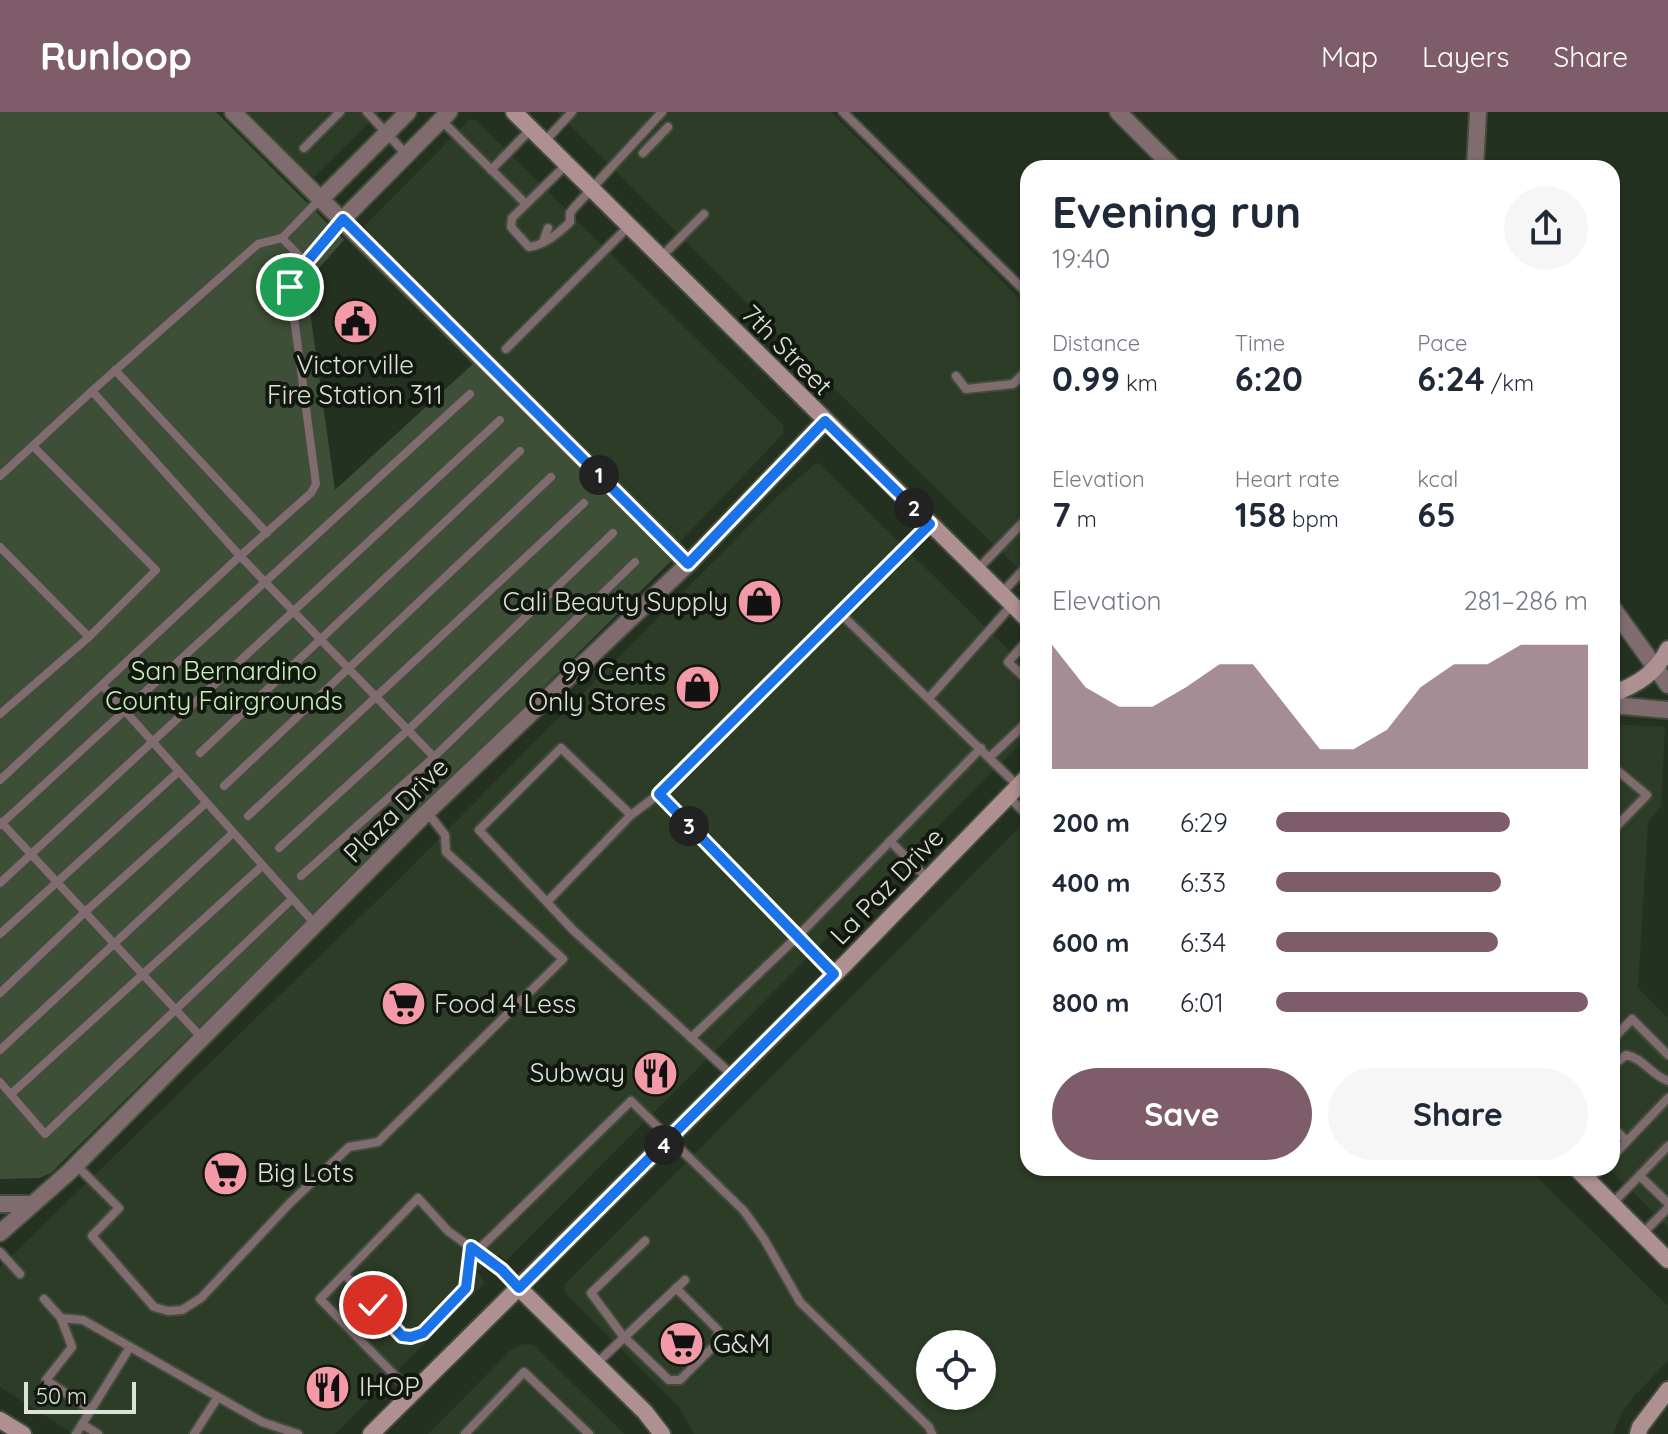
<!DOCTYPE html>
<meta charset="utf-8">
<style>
:root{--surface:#fff;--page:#f6f6f7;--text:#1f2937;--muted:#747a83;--accent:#7f5c69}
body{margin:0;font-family:Quicksand,sans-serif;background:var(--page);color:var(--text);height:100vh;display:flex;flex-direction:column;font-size:30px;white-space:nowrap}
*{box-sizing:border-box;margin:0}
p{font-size:26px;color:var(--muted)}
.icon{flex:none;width:44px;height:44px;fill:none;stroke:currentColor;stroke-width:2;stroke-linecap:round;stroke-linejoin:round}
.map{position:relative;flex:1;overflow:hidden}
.drawer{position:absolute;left:1020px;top:48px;width:600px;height:1016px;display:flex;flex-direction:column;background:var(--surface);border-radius:24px;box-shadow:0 2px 6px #0004}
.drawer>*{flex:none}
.fabs{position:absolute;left:916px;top:1218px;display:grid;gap:16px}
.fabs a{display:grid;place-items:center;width:80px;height:80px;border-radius:50%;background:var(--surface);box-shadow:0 2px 6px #0004;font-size:40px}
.scale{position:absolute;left:24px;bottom:20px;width:112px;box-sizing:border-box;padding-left:8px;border:4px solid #dbe3d8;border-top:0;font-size:22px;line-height:28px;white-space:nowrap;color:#dbe3d8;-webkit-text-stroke:6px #121710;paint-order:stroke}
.pin{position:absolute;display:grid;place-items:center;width:68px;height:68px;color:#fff;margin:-34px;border:4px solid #fff;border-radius:50%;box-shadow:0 2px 8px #0007}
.km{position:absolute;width:40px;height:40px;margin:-20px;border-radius:50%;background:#222;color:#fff;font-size:22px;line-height:40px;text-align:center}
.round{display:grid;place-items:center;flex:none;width:84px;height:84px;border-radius:42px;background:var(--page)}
.summary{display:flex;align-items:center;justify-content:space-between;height:136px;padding:0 32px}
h1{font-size:44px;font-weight:700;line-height:60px}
.metrics{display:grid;grid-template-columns:repeat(3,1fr);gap:12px;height:136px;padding:8px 32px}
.metrics div{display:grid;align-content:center}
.metrics b{font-size:34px;font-weight:700}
.metrics small{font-size:22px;font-weight:400}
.metrics p{font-size:22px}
.chart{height:224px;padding:16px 32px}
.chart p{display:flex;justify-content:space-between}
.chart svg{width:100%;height:144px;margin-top:8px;fill:var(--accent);opacity:.7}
.action{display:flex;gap:16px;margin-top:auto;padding:16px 32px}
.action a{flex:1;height:92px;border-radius:48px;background:var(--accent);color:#fff;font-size:32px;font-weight:700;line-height:92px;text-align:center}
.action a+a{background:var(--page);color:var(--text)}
ul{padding:0 32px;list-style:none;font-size:26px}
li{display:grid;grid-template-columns:128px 96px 1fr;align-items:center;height:60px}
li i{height:20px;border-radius:10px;background:var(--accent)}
header{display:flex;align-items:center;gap:48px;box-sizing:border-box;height:112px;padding:0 40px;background:var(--accent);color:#fff}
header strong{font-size:38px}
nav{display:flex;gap:44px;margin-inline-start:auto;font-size:28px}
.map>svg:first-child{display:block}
.built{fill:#2c3c26;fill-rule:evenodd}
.green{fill:#3d4f36}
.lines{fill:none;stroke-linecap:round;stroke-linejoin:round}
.lane-casing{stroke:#424d3d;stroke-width:12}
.street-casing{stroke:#424d3d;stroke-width:20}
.secondary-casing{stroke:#424d3d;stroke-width:20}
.lane{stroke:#806c6e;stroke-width:8}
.street{stroke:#806c6e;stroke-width:16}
.secondary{stroke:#ae8f92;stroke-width:16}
.route-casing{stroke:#fff;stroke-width:16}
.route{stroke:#1a73e8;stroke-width:10}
.labels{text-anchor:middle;stroke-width:8;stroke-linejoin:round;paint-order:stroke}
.street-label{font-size:26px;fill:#dbe3d8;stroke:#121710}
.poi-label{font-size:26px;fill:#dbe3d8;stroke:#121710;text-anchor:start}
.park-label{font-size:26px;fill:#c9f2ba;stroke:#121710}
</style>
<header>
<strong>Runloop</strong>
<nav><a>Map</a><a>Layers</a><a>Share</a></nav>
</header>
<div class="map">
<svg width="1668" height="1322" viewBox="0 0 1668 1322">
<rect width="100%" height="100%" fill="#253120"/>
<g class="built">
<path d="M240 0H380L314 65 281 40Z"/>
<path d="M557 0H831L1028 195V466L781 225Z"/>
<path d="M470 7 476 8 783 313V322L678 432 366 121 365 113Z"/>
<path d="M816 351 820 352 1028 557V624L506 1149 499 1143 477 1159 485 1171 335 1322H73L0 1275V1155L397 769 782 380Z"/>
<path d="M1612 612 1665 615 1661 694 1648 710 1638 876 1668 906V1115L1609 1056H1612Z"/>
<path d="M1028 707V1056H1528L1668 1194V1249L1636 1282 1622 1301 1613 1322H694L679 1295 565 1181V1172ZM930 1232H982V1284H930Z"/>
<path d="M523 1232 534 1233 624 1322H428L511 1238Z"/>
</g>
<path class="green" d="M0 0H216L344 128 311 165 308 185 335 378 474 251 671 449 51 1061 39 1066 0 1067Z"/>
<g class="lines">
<defs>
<g id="lane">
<path d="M367 0 406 42"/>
<path d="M843 0 1028 182"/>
<path d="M441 8 526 92"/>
<path d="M544 30 572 0"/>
<path d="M304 36 340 0"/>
<path d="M643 41 668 15"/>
<path d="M567 52 512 106 511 115 529 135C545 133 559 121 570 110V101L573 97 662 0"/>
<path d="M491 58 531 17"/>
<path d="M282 126 305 150"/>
<path d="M544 127 548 116"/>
<path d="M661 145 704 102"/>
<path d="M506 237 629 114"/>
<path d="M115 258 267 421"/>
<path d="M956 264 966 277 1013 272 1028 257"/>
<path d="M92 279 258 132 282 126 320 87"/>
<path d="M0 364 92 279 240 444 0 668"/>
<path d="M0 435 89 525"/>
<path d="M977 458 1028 405"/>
<path d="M1001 482 1028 453"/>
<path d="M841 502 1018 674"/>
<path d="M1028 528 1008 550 1028 569"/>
<path d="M102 573 315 812"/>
<path d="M929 586 1012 493"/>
<path d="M0 602 89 525 156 458 34 335"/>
<path d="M200 641 520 339"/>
<path d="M434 645 635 450"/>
<path d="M990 645 1028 609"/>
<path d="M1612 654 1647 683 1612 719"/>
<path d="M224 674 551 365"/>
<path d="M1009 685 1028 704"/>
<path d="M631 703 659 682"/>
<path d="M248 704 584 391"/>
<path d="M1 710 202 926"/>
<path d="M0 713 470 282"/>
<path d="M890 729 928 767"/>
<path d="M279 736 408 618 613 421"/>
<path d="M301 764 434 645 240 444 311 381 316 372 290 175C299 150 325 128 343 108"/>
<path d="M0 771 500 308"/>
<path d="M547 790 631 703 561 636 479 718 573 818 732 963"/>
<path d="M0 822 178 660"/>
<path d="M834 862 659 682 930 412"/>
<path d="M0 881 85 800 206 691"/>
<path d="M691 926 797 825 981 636"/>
<path d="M1612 928 1632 907 1668 943"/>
<path d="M0 938 233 721"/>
<path d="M1612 954 1626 943C1643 946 1651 963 1668 969"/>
<path d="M0 970 45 1022 292 787"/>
<path d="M11 982 262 754"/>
<path d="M1612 1015 1627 1029"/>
<path d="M1612 1045 1668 986"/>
<path d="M76 1053 119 1096 92 1124 154 1195 168 1199 182 1198 201 1186 290 1091 349 1035 378 1030 563 847 446 740 445 723 427 700"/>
<path d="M1640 1064 1668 1091"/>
<path d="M1589 1069 1601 1056"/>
<path d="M1612 1092 1668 1034"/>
<path d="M1642 1122 1668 1096"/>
<path d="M645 1129 591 1181 623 1224 669 1268H680L716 1232 718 1218 676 1176"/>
<path d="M477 1139 631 989 744 1099 764 1127 800 1190 929 1315 932 1322"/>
<path d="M0 1140 20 1162"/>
<path d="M344 1162 402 1224 411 1225 423 1221 466 1176 471 1135"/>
<path d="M44 1187 61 1206 72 1235 46 1268 91 1298"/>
<path d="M61 1206 83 1208 262 1310 298 1322"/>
<path d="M596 1252 685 1168"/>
<path d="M411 1280 320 1187 418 1086 448 1119 502 1158 519 1176"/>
<path d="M82 1312 98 1322"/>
<path d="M76 1322 130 1235"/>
<path d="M194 1322 218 1285"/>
<path d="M465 1322 524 1260 589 1322"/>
</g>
<g id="street">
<path d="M233 0 688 452"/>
<path d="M1118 0 1174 56"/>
<path d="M1475 56 1478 0"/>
<path d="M321 87 408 0"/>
<path d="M343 107 449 0"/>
<path d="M1612 495 1668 573"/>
<path d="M1612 593 1668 598"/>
<path d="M0 1092H33"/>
<path d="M0 1121 68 1061 427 700 688 452 825 309"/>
</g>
<g id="secondary">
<path d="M514 0 1028 508"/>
<path d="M1612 582C1637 573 1656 561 1668 537"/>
<path d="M1576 1056 1668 1148"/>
<path d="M519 1176 645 1300 662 1322"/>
<path d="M0 1308 23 1322"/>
<path d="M371 1322 845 852 1028 664"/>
<path d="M1638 1322 1640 1315 1668 1278"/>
</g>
</defs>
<use href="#lane" class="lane-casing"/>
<use href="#street" class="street-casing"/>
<use href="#secondary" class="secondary-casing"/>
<use href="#lane" class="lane"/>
<use href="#street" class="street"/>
<use href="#secondary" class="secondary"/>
</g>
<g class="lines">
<defs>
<path id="route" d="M290 175 294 165 343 107 688 452 825 309 930 412 659 682 834 862 519 1176 502 1158 471 1135 466 1176 423 1221 411 1225 402 1224 373 1193"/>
</defs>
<use href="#route" class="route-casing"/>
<use href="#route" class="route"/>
</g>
<defs>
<symbol id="civic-disc" viewBox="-11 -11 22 22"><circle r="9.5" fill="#f49aa6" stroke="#121710"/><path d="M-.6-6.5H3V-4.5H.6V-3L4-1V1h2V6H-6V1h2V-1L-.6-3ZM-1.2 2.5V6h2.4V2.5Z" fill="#111"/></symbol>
<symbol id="shop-disc" viewBox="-11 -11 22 22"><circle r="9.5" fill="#f49aa6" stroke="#121710"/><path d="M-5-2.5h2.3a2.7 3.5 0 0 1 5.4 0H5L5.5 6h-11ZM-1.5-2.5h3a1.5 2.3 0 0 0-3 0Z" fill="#111"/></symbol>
<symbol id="supermarket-disc" viewBox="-11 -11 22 22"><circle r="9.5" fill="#f49aa6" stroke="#121710"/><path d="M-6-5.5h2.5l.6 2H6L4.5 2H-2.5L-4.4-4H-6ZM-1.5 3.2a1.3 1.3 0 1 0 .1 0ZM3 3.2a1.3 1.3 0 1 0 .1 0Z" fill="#111"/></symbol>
<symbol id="restaurant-disc" viewBox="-11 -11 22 22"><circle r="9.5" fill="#f49aa6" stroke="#121710"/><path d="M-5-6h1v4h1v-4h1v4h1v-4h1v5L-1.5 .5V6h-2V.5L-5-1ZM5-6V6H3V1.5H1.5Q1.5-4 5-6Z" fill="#111"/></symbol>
</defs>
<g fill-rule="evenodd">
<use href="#civic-disc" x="330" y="184" width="51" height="51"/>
<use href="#shop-disc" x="734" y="464" width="51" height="51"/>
<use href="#shop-disc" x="672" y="550" width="51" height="51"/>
<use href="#supermarket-disc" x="378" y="866" width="51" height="51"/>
<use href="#restaurant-disc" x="630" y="936" width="51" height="51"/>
<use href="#supermarket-disc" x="200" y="1036" width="51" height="51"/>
<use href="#supermarket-disc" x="656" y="1206" width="51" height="51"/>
<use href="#restaurant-disc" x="302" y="1250" width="51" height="51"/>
</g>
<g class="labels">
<g class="street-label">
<text transform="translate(787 238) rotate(45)" y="9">7th Street</text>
<text transform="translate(396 698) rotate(-45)" y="9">Plaza Drive</text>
<text transform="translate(887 774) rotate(-46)" y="9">La Paz Drive</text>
</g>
<g class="poi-label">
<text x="355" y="262" text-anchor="middle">Victorville<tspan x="355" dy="30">Fire Station 311</tspan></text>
<text x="728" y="499" text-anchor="end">Cali Beauty Supply</text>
<text x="666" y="569" text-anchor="end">99 Cents<tspan x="666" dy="30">Only Stores</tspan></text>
<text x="434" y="901">Food 4 Less</text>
<text x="625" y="970" text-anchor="end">Subway</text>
<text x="257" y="1070">Big Lots</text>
<text x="713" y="1241">G&amp;M</text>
<text x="359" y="1284">IHOP</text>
</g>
<g class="park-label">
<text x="224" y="568">San Bernardino<tspan x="224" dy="30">County Fairgrounds</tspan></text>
</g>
</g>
</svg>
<div class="fabs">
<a><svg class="icon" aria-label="locate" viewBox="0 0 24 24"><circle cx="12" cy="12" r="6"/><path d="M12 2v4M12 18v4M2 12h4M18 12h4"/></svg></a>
</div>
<div class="scale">50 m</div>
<div class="pin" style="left:290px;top:175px;background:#1e9e55"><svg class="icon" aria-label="arrive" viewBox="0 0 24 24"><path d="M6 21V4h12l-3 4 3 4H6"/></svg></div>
<div class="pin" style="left:373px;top:1193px;background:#d93025"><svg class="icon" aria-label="check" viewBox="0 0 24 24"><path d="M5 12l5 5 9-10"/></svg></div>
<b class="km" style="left:599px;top:363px">1</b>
<b class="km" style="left:914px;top:396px">2</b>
<b class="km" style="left:689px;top:714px">3</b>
<b class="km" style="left:664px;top:1033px">4</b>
<section class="drawer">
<div class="summary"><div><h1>Evening run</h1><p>19:40</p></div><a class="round"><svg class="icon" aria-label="share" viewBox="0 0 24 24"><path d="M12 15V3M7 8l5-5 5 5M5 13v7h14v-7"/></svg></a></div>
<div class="metrics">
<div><p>Distance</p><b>0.99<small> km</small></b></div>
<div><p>Time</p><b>6:20</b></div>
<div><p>Pace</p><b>6:24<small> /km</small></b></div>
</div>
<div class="metrics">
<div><p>Elevation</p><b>7<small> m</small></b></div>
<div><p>Heart rate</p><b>158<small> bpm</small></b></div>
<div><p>kcal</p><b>65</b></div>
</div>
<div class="chart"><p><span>Elevation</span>281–286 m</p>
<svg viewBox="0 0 160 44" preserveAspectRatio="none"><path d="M0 44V6L10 19L20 25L30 25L40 19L50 12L60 12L70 25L80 38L90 38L100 32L110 19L120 12L130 12L140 6L150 6L160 6V44z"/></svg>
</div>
<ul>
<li><b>200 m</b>6:29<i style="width:75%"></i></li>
<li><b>400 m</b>6:33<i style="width:72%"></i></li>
<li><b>600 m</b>6:34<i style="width:71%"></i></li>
<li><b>800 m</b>6:01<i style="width:100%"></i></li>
</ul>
<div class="action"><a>Save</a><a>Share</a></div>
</section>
</div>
